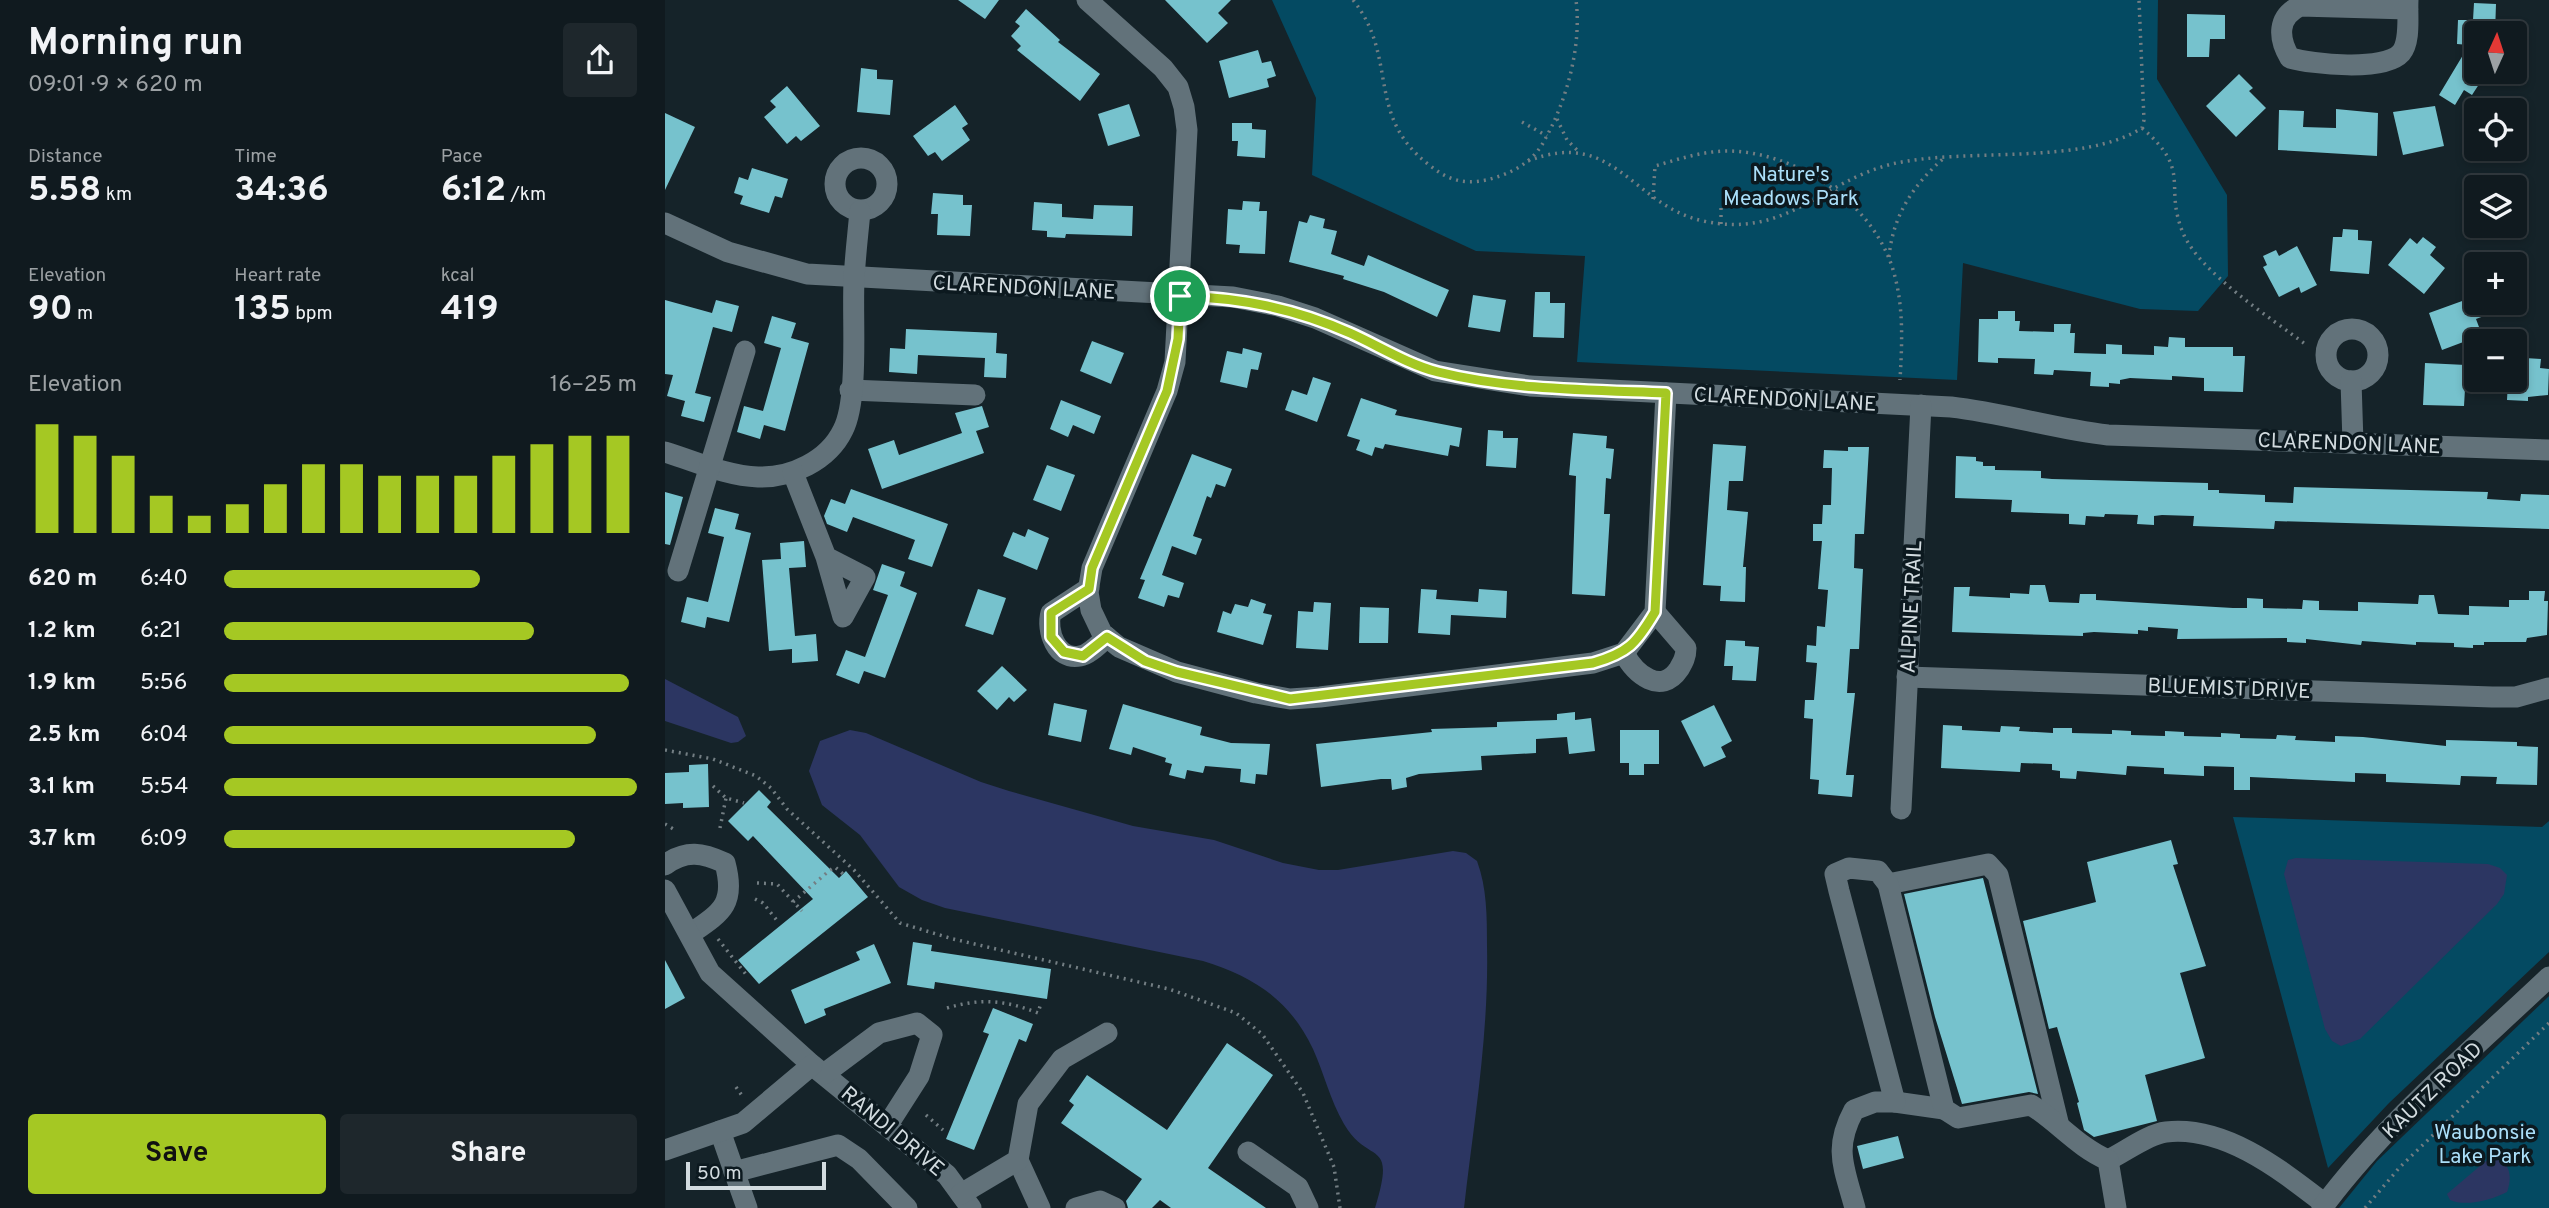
<!DOCTYPE html>
<meta charset="utf-8">
<style>
:root{--surface:#101a1f;--page:#1e272c;--text:#f1f3f6;--muted:#9ca1a4;--line:#30383d;--accent:#a5c823}
body{margin:0;font-family:Overpass,sans-serif;background:var(--page);color:var(--text);height:100vh;display:flex;flex-direction:column;font-size:26px;white-space:nowrap}
*{box-sizing:border-box;margin:0}
p{font-size:23px;color:var(--muted)}
.icon{flex:none;width:38px;height:38px;fill:none;stroke:currentColor;stroke-width:2;stroke-linecap:round;stroke-linejoin:round}
.map{position:relative;flex:1;overflow:hidden}
.drawer{display:flex;flex-direction:column;background:var(--surface);width:665px}
.drawer>*{flex:none}
.needle{width:46px;rotate:3deg}
.tools{position:absolute;left:1799px;top:21px;display:grid;gap:14px}
.tools a{display:grid;place-items:center;width:63px;height:63px;border-radius:7px;background:var(--surface);box-shadow:0 4px 10px #0003,0 0 0 2px var(--line);font-size:35px}
.scale{position:absolute;left:21px;bottom:18px;width:140px;box-sizing:border-box;padding-left:7px;border:4px solid #d2dbdf;border-top:0;font-size:19px;line-height:24px;white-space:nowrap;color:#d2dbdf;-webkit-text-stroke:5px #0c191f;paint-order:stroke}
.pin{position:absolute;display:grid;place-items:center;width:60px;height:60px;color:#fff;margin:-30px;border:4px solid #fff;border-radius:50%;box-shadow:0 2px 7px #0007}
.round{display:grid;place-items:center;flex:none;width:74px;height:74px;border-radius:7px;background:var(--page)}
.summary{display:flex;align-items:center;justify-content:space-between;height:119px;padding:0 28px}
h1{font-size:38px;font-weight:700;line-height:52px}
.metrics{display:grid;grid-template-columns:repeat(3,1fr);gap:10px;height:119px;padding:7px 28px}
.metrics div{display:grid;align-content:center}
.metrics b{font-size:35px;font-weight:700}
.metrics small{font-size:19px;font-weight:400}
.metrics p{font-size:19px}
.chart{height:196px;padding:14px 28px}
.chart p{display:flex;justify-content:space-between}
.chart svg{width:100%;height:126px;margin-top:7px;stroke:var(--accent);stroke-width:6}
.action{display:flex;gap:14px;margin-top:auto;padding:14px 28px}
.action a{flex:1;height:80px;border-radius:7px;background:var(--accent);color:#111;font-size:28px;font-weight:700;line-height:80px;text-align:center}
.action a+a{background:var(--page);color:var(--text)}
ul{padding:0 28px;list-style:none;font-size:23px}
li{display:grid;grid-template-columns:112px 84px 1fr;align-items:center;height:52px}
li i{height:18px;border-radius:9px;background:var(--accent)}
main{display:flex;flex:1;min-height:0}
.map>svg:first-child{display:block}
.green{fill:#044a62}
.water{fill:#2c3662}
.building{fill:#76c2cd}
.lines{fill:none;stroke-linecap:round;stroke-linejoin:round}
.path{stroke:#737e83;stroke-width:3.5;stroke-dasharray:2 5;stroke-linecap:butt}
.minor{stroke:#62727a;stroke-width:21}
.route-casing{stroke:#fff;stroke-width:14}
.route{stroke:#a5c823;stroke-width:9}
.labels{text-anchor:middle;stroke-width:7;stroke-linejoin:round;paint-order:stroke}
.park-label{font-size:21px;fill:#abdff9;stroke:#0c191f}
.street-label{font-size:21px;fill:#d2dbdf;stroke:#0c191f}
</style>
<main>
<section class="drawer">
<div class="summary"><div><h1>Morning run</h1><p>09:01 · 9 × 620 m</p></div><a class="round"><svg class="icon" aria-label="share" viewBox="0 0 24 24"><path d="M12 15V3M7 8l5-5 5 5M5 13v7h14v-7"/></svg></a></div>
<div class="metrics">
<div><p>Distance</p><b>5.58<small> km</small></b></div>
<div><p>Time</p><b>34:36</b></div>
<div><p>Pace</p><b>6:12<small> /km</small></b></div>
</div>
<div class="metrics">
<div><p>Elevation</p><b>90<small> m</small></b></div>
<div><p>Heart rate</p><b>135<small> bpm</small></b></div>
<div><p>kcal</p><b>419</b></div>
</div>
<div class="chart"><p><span>Elevation</span>16–25 m</p>
<svg viewBox="0 0 160 44" preserveAspectRatio="none"><path d="M5 44V6M15 44V10M25 44V17M35 44V31M45 44V38M55 44V34M65 44V27M75 44V20M85 44V20M95 44V24M105 44V24M115 44V24M125 44V17M135 44V13M145 44V10M155 44V10"/></svg>
</div>
<ul>
<li><b>620 m</b>6:40<i style="width:62%"></i></li>
<li><b>1.2 km</b>6:21<i style="width:75%"></i></li>
<li><b>1.9 km</b>5:56<i style="width:98%"></i></li>
<li><b>2.5 km</b>6:04<i style="width:90%"></i></li>
<li><b>3.1 km</b>5:54<i style="width:100%"></i></li>
<li><b>3.7 km</b>6:09<i style="width:85%"></i></li>
</ul>
<div class="action"><a>Save</a><a>Share</a></div>
</section>
<div class="map">
<svg width="1884" height="1208" viewBox="0 0 1884 1208">
<rect width="100%" height="100%" fill="#152329"/>
<g class="green">
<path d="M607 0H1493L1492 79 1562 195 1563 276 1533 311 1475 309 1298 263 1292 380 912 362 920 256 811 251 647 175 651 98Z"/>
<path d="M1568 817 1877 827 1884 821V952L1724 1103 1663 1168Z"/>
<path d="M1884 996V1208H1674L1712 1161Z"/>
</g>
<g class="water">
<path d="M0 679 73 717 81 736 73 742 66 743 0 721Z"/>
<path d="M185 730 201 733 316 782 344 791 468 826 549 840 618 863 654 870H673L788 851 801 853 812 861C822 888 822 917 822 946 824 1034 809 1121 799 1208H710C732 1136 704 1167 679 1124 665 1100 659 1073 648 1049 624 999 589 977 538 961L280 908 257 900 234 887 195 835 157 805 144 771 155 741Z"/>
<path d="M1631 858 1823 864 1835 868 1842 875 1839 894 1832 904 1695 1039 1676 1046 1667 1041 1660 1029 1619 874 1623 860Z"/>
<path d="M1831 1157C1846 1164 1847 1178 1842 1192 1827 1200 1800 1207 1785 1200L1782 1194 1822 1160Z"/>
</g>
<g class="building">
<path d="M293 0H334L320 19Z"/>
<path d="M500 0H566L553 13 563 23 542 43Z"/>
<path d="M1809 3 1831 4 1830 33H1811V72H1822L1807 95 1799 90 1790 105 1774 95 1804 45 1792 44 1793 20H1808Z"/>
<path d="M361 9 395 40 393 42 435 74 415 101 352 50 356 46 346 36 355 26 350 22Z"/>
<path d="M1522 14 1560 15V39H1545L1544 57H1522Z"/>
<path d="M593 50 597 63 606 61 611 76 602 79 604 87 564 98 554 61Z"/>
<path d="M196 68 212 70V79L228 80 225 115 192 112Z"/>
<path d="M1574 74 1588 88 1584 91 1601 108 1571 137 1541 106Z"/>
<path d="M122 86 155 126 136 141 131 136 122 144 99 117 111 107 105 101Z"/>
<path d="M464 104 475 136 443 146 433 114Z"/>
<path d="M290 105 303 124 297 128 305 140 277 161 270 152 263 156 248 136Z"/>
<path d="M1770 106 1779 146 1738 155 1728 112Z"/>
<path d="M1671 109 1713 113 1712 156 1613 150 1614 110 1639 111 1638 127 1671 128Z"/>
<path d="M0 113 30 127 0 190Z"/>
<path d="M567 123H587V129L601 130 600 158 572 156 573 141H567Z"/>
<path d="M87 168 123 179 117 198 110 196 104 213 75 204 78 196 69 193 74 177 83 180Z"/>
<path d="M268 193 298 195V205H307L305 236 272 235 273 214H266Z"/>
<path d="M578 201 595 202 594 211H602L600 254 574 253 575 245 561 244 563 209 577 210Z"/>
<path d="M369 202 397 204V217L428 219 429 205 468 206 467 236 401 234 400 238 382 237V231L367 230Z"/>
<path d="M645 215 660 219 658 228 672 231 666 254 699 266 703 255 784 290 772 317 719 292 678 279 679 276 624 262 634 221 642 223Z"/>
<path d="M1678 229 1693 230V240L1707 241 1704 274 1665 271 1668 237H1677Z"/>
<path d="M1758 237 1771 247 1765 255 1780 268 1759 294 1723 265 1745 238 1752 244Z"/>
<path d="M1632 246 1652 285 1636 293 1634 287 1614 297 1598 267 1602 265 1598 256 1611 250 1614 256Z"/>
<path d="M870 292H885V303H900L899 338 868 337Z"/>
<path d="M808 295 841 300 835 332 803 327Z"/>
<path d="M1811 296 1819 316 1811 319 1817 335 1777 350 1764 313Z"/>
<path d="M0 300 47 313 51 300 74 306 67 332 48 327 30 393 46 397 39 422 16 416 20 401 2 396 8 375 0 374Z"/>
<path d="M1333 311H1350V321H1355L1354 331 1389 332V324H1406L1405 333H1410L1409 353 1441 354V344L1457 345V354L1489 355V346L1503 347 1504 337 1520 338V347H1568V356H1580L1578 392 1539 391V378L1507 376V380L1465 378 1455 380V384L1444 383V387L1425 386 1426 372 1389 370 1388 375 1369 374 1370 359 1333 358V363L1313 362 1314 319H1333Z"/>
<path d="M107 316 131 323 126 338 144 343 120 431 99 425 95 439 72 432 79 406 98 411 116 348 99 343Z"/>
<path d="M241 329 332 333 331 353 342 354 341 378 319 377 320 358 253 355 252 374 224 372 225 348 240 349Z"/>
<path d="M427 341 459 353 446 384 415 371Z"/>
<path d="M578 348 597 353 593 370 586 369 582 388 555 382 562 351 577 354Z"/>
<path d="M1860 358 1876 359 1875 368 1884 369 1883 395 1863 397V401L1842 400 1843 380H1850V367H1859Z"/>
<path d="M1760 363 1801 365 1800 372 1810 373V389H1800L1799 406 1758 405Z"/>
<path d="M648 377 666 383 652 422 620 410 627 390 642 395Z"/>
<path d="M696 398 732 410 730 415 797 428 794 447 785 445 783 456 720 444 718 449 710 447 707 456 691 450 695 440 682 436Z"/>
<path d="M396 400 436 416 429 434 408 425 403 437 385 429Z"/>
<path d="M317 406 324 427 311 431 319 453 217 489 203 449 229 440 234 455 297 433 290 413Z"/>
<path d="M823 430 838 431V438H853L851 468 821 466Z"/>
<path d="M908 433 942 436 941 448 949 449 946 479 941 478 939 514H945L940 596 907 594 911 476 904 475Z"/>
<path d="M1048 444 1081 446 1078 481H1064L1062 510 1083 512 1078 567H1081L1080 602 1055 601 1056 586 1038 585Z"/>
<path d="M1183 447H1204L1199 534H1190L1189 568 1198 569 1194 649H1185L1182 693H1190L1181 775H1189L1187 797 1153 794 1154 780 1145 779 1148 719 1139 718 1140 700H1149L1152 663 1141 662 1142 645 1151 646 1152 626 1160 627 1163 590 1153 589 1157 541H1148V524H1157L1158 505H1166L1167 468H1158L1159 450 1183 451Z"/>
<path d="M527 454 567 469 560 487 551 484 546 498 542 496 528 536 537 539 531 555 507 546 497 575 519 583 514 598 503 595 499 607 473 598 480 580 475 579Z"/>
<path d="M1291 456 1311 457V461L1318 462V466H1330V470L1376 471V478L1387 479 1543 483V490H1554V493L1600 495V502L1628 503 1629 487 1823 492 1822 499 1855 501 1856 494 1884 495V529L1610 521 1609 529 1528 526 1529 516 1497 515 1489 516V525L1472 524 1473 515 1440 514 1439 517 1421 516 1420 525 1404 524V514L1346 512 1347 500 1290 498Z"/>
<path d="M382 465 410 475 396 511 368 500Z"/>
<path d="M186 489 283 524 267 567 243 559 250 540 188 517 182 532 162 524 159 516 166 499 180 504Z"/>
<path d="M0 492 18 497 5 545 0 544Z"/>
<path d="M50 508 74 514 70 529 86 533 64 622 42 617 40 628 16 622 22 597 43 602 59 537 43 533Z"/>
<path d="M363 529 384 538 372 570 338 556 348 532 360 537Z"/>
<path d="M139 541 141 567 124 568 130 636 151 634 153 661 127 663V649L104 651 97 560 116 559 115 543Z"/>
<path d="M217 564 240 572 235 586 252 593 220 678 199 671 194 684 171 675 181 650 200 657 223 595 208 590Z"/>
<path d="M1365 585H1380L1384 602 1414 603 1415 594H1431V600L1568 608H1582V598L1598 599V608L1637 609 1638 600 1654 601V610L1693 611V602L1753 604 1754 595H1769L1773 614 1804 615V606L1844 607V600H1864V591H1880L1879 601H1883L1882 635 1862 638 1861 642H1819V645H1808V648L1789 647V643L1751 642V645L1697 641 1696 645 1641 639V643L1622 642V638L1512 639 1513 629 1483 627V631L1473 630V634L1429 632 1418 633V636L1287 632 1289 587H1305L1304 596 1345 598V593L1364 594Z"/>
<path d="M313 589 341 598 328 635 300 626Z"/>
<path d="M756 589 772 590 771 599 813 602 814 589 842 591 841 618 786 615 785 635 753 633Z"/>
<path d="M586 599 601 604 598 613 607 615 598 645 552 632 558 611 566 614 570 604 583 607Z"/>
<path d="M649 602 666 603 663 650 631 648 633 611 648 612Z"/>
<path d="M695 607 724 608 723 643H694Z"/>
<path d="M1061 640 1080 641V646L1094 647 1091 681 1067 680 1068 666H1059Z"/>
<path d="M337 666 362 690 349 702 344 697 332 710 312 691Z"/>
<path d="M389 703 422 710 416 742 383 735Z"/>
<path d="M458 704 537 727 535 735 566 743 605 744 602 775 591 774 590 784 575 782 576 769 540 766 538 773 522 770 520 779 504 775 507 764 500 762 501 758 468 747 466 755 444 749Z"/>
<path d="M1049 705 1067 741 1056 747 1061 757 1039 767 1016 721Z"/>
<path d="M910 712V720L926 718 930 751 904 754 902 737 871 739V753L816 756 817 770 754 774 741 778 742 787 727 790 726 779H716L656 787 651 744 767 732 766 729 832 727V722L892 720V714Z"/>
<path d="M1278 725 1297 726V730L1335 732 1336 726 1355 727 1354 731 1388 733V728H1407V733L1447 734V730L1466 731V735L1500 736V731L1519 732V736L1556 737V733L1575 734V738L1611 739 1612 735 1631 736 1630 740 1670 742V736L1698 737 1781 746V740L1852 742V746L1873 747 1872 785 1831 784 1832 777 1796 776 1795 785 1721 782V774L1690 773V782L1585 777V790H1569V767L1539 766V776L1499 774V768L1462 766 1461 775 1412 771 1411 779 1395 778V771L1387 770V764L1356 763 1355 772 1276 768Z"/>
<path d="M955 730H994V764H979V775H964V763H955Z"/>
<path d="M43 764 44 807 18 808V803L0 804V773L24 772V765Z"/>
<path d="M94 790 106 802 102 807 174 878 181 871 203 897 94 984 73 960 148 899 88 836 83 841 63 821Z"/>
<path d="M1506 840 1513 864 1508 865 1541 966 1515 973 1540 1058 1480 1075 1492 1121 1429 1137 1419 1130 1412 1103 1414 1102 1392 1027 1384 1029 1358 921 1431 902 1422 862Z"/>
<path d="M1318 878 1373 1094 1364 1092 1297 1104 1270 1017 1239 894Z"/>
<path d="M248 942 267 945 266 951 386 969 382 999 270 982 269 989 242 985Z"/>
<path d="M209 944 226 983 159 1009 161 1015 140 1024 126 990 195 960 191 952Z"/>
<path d="M0 960 20 998 0 1009Z"/>
<path d="M328 1008 368 1024 361 1042 354 1039 309 1150 281 1139 324 1034 318 1032Z"/>
<path d="M562 1043 608 1075 543 1168 601 1208H506L495 1200 487 1208H463L461 1201 477 1179 396 1123 409 1105 404 1101 422 1075 502 1130Z"/>
<path d="M1233 1136 1239 1158 1198 1169 1192 1146Z"/>
</g>
<g class="lines">
<g class="path">
<path d="M688 0C734 57 700 115 763 164 781 179 797 185 821 180 843 175 866 164 878 143 901 103 917 47 911 0"/>
<path d="M892 119 902 140 914 152"/>
<path d="M857 122 882 136"/>
<path d="M1477 128C1528 172 1498 184 1518 233 1534 272 1606 318 1640 344"/>
<path d="M863 161C950 127 966 205 1038 221 1122 239 1155 182 1227 164 1300 147 1417 166 1477 128L1479 120 1474 0"/>
<path d="M988 199 990 166C1014 159 1038 151 1063 151 1133 152 1210 204 1229 273 1239 309 1237 344 1235 380"/>
<path d="M1056 224V203"/>
<path d="M1224 257C1228 215 1248 185 1280 157"/>
<path d="M0 750 48 759 91 776 106 788 122 809 189 870 235 923 288 939 504 989 571 1013 597 1034 638 1093 669 1167 675 1208"/>
<path d="M48 786 61 798 79 803"/>
<path d="M0 824 10 830"/>
<path d="M55 828 61 798"/>
<path d="M92 883 112 884 137 911"/>
<path d="M90 899 98 903 114 923"/>
<path d="M128 902 165 870 170 867 178 874"/>
<path d="M53 939 83 977"/>
<path d="M282 1008C316 998 340 1000 373 1013L376 1003"/>
<path d="M71 1087 78 1097"/>
<path d="M261 1115 278 1130"/>
<path d="M1700 1208 1735 1167 1884 1023"/>
</g>
<g class="minor">
<path d="M422 0 498 68 513 87 519 107 522 130 510 362 502 391 427 568 423 592 426 610 437 633 454 647 512 672 591 693 625 699 655 697 928 663 959 653 990 612 1001 393"/>
<path d="M1743 9 1635 6C1612 17 1613 38 1625 58 1647 64 1719 72 1736 53 1746 41 1742 15 1743 0"/>
<circle cx="196" cy="184" r="26"/>
<path d="M0 223 63 252 142 274 568 297 613 306 650 318 770 371 865 386 1286 407C1339 413 1390 429 1443 435L1884 450"/>
<circle cx="1687" cy="355" r="26"/>
<path d="M1686 381 1688 443"/>
<path d="M185 390 310 395"/>
<path d="M0 452C30 461 61 476 93 477 126 478 163 461 178 430 194 399 187 318 189 281 190 257 193 234 195 211"/>
<path d="M128 473 161 557 200 577 178 617 161 557"/>
<path d="M13 571 80 351"/>
<path d="M424 588 386 613C381 630 391 661 415 656 424 655 435 643 442 637"/>
<path d="M959 653C970 674 996 696 1014 669 1018 662 1021 657 1021 648L990 612"/>
<path d="M1242 677 1827 697H1851L1884 688"/>
<path d="M1236 809 1256 405"/>
<path d="M0 865C21 849 38 853 60 863 71 904 57 912 25 934"/>
<path d="M1223 884 1323 864 1333 875 1393 1122"/>
<path d="M0 890 45 973 147 1065 282 1175 306 1208"/>
<path d="M159 1074 214 1033 252 1023 267 1035 254 1076 222 1126"/>
<path d="M1230 1102 1279 1109"/>
<path d="M55 1131 82 1208"/>
<path d="M0 1150 78 1123 147 1065"/>
<path d="M583 1152 633 1187 643 1208"/>
<path d="M353 1160 375 1208"/>
<path d="M1443 1160C1460 1152 1483 1134 1501 1132 1560 1125 1617 1171 1660 1204"/>
<path d="M69 1172 173 1145 194 1159 242 1208"/>
<path d="M296 1194 353 1160 363 1104 397 1059 442 1033"/>
<path d="M411 1208 435 1201 450 1208"/>
<path d="M1190 1208C1179 1167 1168 1149 1189 1110L1210 1102H1230L1174 891 1170 874 1184 868 1213 871 1223 884 1279 1109 1293 1118 1366 1105C1393 1122 1414 1148 1443 1160L1451 1208"/>
<path d="M1657 1208C1721 1122 1806 1051 1884 977"/>
</g>
</g>
<g class="lines">
<defs>
<path id="route" d="M515 296C576 298 629 308 685 333 714 346 742 364 773 372 846 390 925 390 1001 393L990 612C971 644 963 653 928 663L625 699 512 672 480 661 442 637 418 656 399 652 386 637V613L424 589 427 568 502 391 513 339Z"/>
</defs>
<use href="#route" class="route-casing"/>
<use href="#route" class="route"/>
</g>
<g class="labels">
<g class="park-label">
<text x="1126" y="181">Nature's<tspan x="1126" dy="24">Meadows Park</tspan></text>
<text x="1820" y="1139">Waubonsie<tspan x="1820" dy="24">Lake Park</tspan></text>
</g>
<g class="street-label">
<text transform="translate(359 287) rotate(3)" y="7">CLARENDON LANE</text>
<text transform="translate(1120 399) rotate(3)" y="7">CLARENDON LANE</text>
<text transform="translate(1684 443) rotate(2)" y="7">CLARENDON LANE</text>
<text transform="translate(1246 607) rotate(-87)" y="7">ALPINE TRAIL</text>
<text transform="translate(1564 688) rotate(2)" y="7">BLUEMIST DRIVE</text>
<text transform="translate(1767 1090) rotate(-44)" y="7">KAUTZ ROAD</text>
<text transform="translate(228 1131) rotate(40)" y="7">RANDI DRIVE</text>
</g>
</g>
</svg>
<div class="tools">
<a><svg class="needle" viewBox="-14 -14 28 28"><path d="M0-13l5 13h-10z" fill="#e53935"/><path d="M0 13l5-13h-10z" fill="#9ca1a4"/></svg></a>
<a><svg class="icon" aria-label="locate" viewBox="0 0 24 24"><circle cx="12" cy="12" r="6"/><path d="M12 2v4M12 18v4M2 12h4M18 12h4"/></svg></a>
<a><svg class="icon" aria-label="layers" viewBox="0 0 24 24"><path d="M12 4l9 5-9 5-9-5zM3 14l9 5 9-5"/></svg></a>
<a>+</a>
<a>−</a>
</div>
<div class="scale">50 m</div>
<div class="pin" style="left:515px;top:296px;background:#1e9e55"><svg class="icon" aria-label="arrive" viewBox="0 0 24 24"><path d="M6 21V4h12l-3 4 3 4H6"/></svg></div>
</div>
</main>
